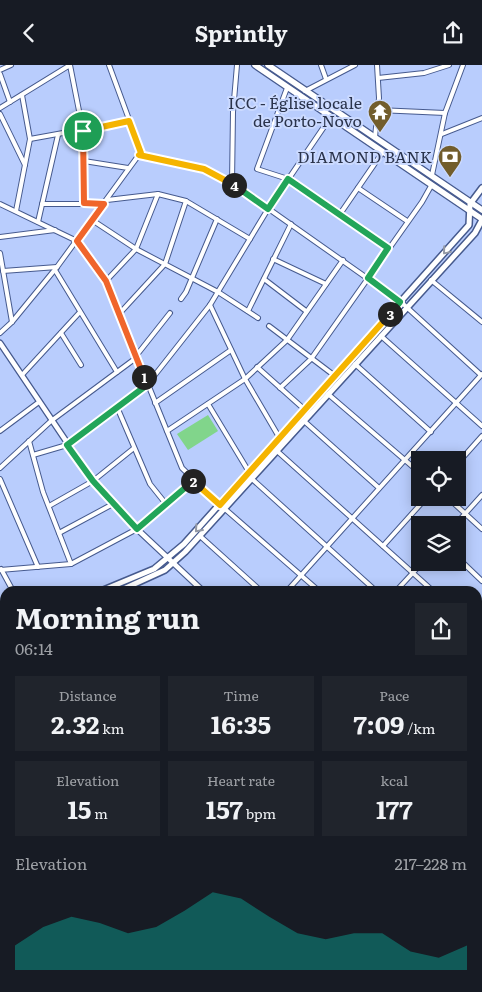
<!DOCTYPE html>
<meta charset="utf-8">
<style>
:root{--surface:#171b24;--page:#20242c;--text:#f1f3f6;--muted:#9ea1a6;--accent:#0f766e}
body{margin:0;font-family:Literata,serif;background:var(--page);color:var(--text);height:100vh;display:flex;flex-direction:column;font-size:19px;white-space:nowrap}
*{box-sizing:border-box;margin:0}
p{font-size:16px;color:var(--muted)}
.icon{flex:none;width:28px;height:28px;fill:none;stroke:currentColor;stroke-width:2;stroke-linecap:round;stroke-linejoin:round}
.map{position:relative;flex:1;overflow:hidden}
.panel{position:absolute;left:0px;top:521px;width:482px;height:406px;display:flex;flex-direction:column;background:var(--surface);border-radius:15px 15px 0 0;box-shadow:0 2px 12px #0003}
.panel>*{flex:none}
.fabs{position:absolute;left:411px;top:386px;display:grid;gap:10px}
.fabs a{display:grid;place-items:center;width:55px;height:55px;border-radius:0px;background:var(--surface);box-shadow:0 2px 12px #0003;font-size:25px}
.pin{position:absolute;display:grid;place-items:center;width:42px;height:42px;color:#fff;margin:-21px;border:2px solid #fff;border-radius:50%;box-shadow:0 1px 5px #0007}
.km{position:absolute;width:25px;height:25px;margin:-12px;border-radius:50%;background:#222;color:#fff;font-size:14px;line-height:25px;text-align:center}
.round{display:grid;place-items:center;flex:none;width:52px;height:52px;border-radius:0px;background:var(--page)}
.overview{display:flex;align-items:center;justify-content:space-between;height:85px;padding:0 15px}
h1{font-size:28px;font-weight:700;line-height:38px}
.stats{display:grid;grid-template-columns:repeat(3,1fr);gap:8px;height:85px;padding:5px 15px}
.stats div{display:grid;align-content:center;border-radius:0px;background:var(--page);text-align:center}
.stats b{font-size:25px;font-weight:700}
.stats small{font-size:14px;font-weight:400}
.stats p{font-size:14px}
.chart{height:140px;padding:10px 15px}
.chart p{display:flex;justify-content:space-between}
.chart svg{width:100%;height:90px;margin-top:5px;fill:var(--accent);opacity:.7}
header{display:flex;justify-content:space-between;align-items:center;height:65px;padding:0 15px;background:var(--surface);font-size:22px;font-weight:700}
.map>svg:first-child{display:block}
.green{fill:#81d58b}
.lines{fill:none;stroke-linecap:round;stroke-linejoin:round}
.minor-casing{stroke:#465a8e;stroke-width:6}
.tertiary-casing{stroke:#465a8e;stroke-width:7}
.secondary-casing{stroke:#465a8e;stroke-width:8}
.trunk-casing{stroke:#465a8e;stroke-width:8}
.minor{stroke:#fff;stroke-width:4}
.tertiary{stroke:#fff;stroke-width:4.5}
.secondary{stroke:#fff;stroke-width:5}
.trunk{stroke:#fff;stroke-width:5.5}
.oneway{stroke:#9499a5}
.split-1-casing{stroke:#fff;stroke-width:10}
.split-2-casing{stroke:#fff;stroke-width:10}
.split-3-casing{stroke:#fff;stroke-width:10}
.split-4-casing{stroke:#fff;stroke-width:10}
.split-5-casing{stroke:#fff;stroke-width:10}
.split-1{stroke:#f0652b;stroke-width:6}
.split-2{stroke:#22a559;stroke-width:6}
.split-3{stroke:#f5b400;stroke-width:6}
.split-4{stroke:#22a559;stroke-width:6}
.split-5{stroke:#f5b400;stroke-width:6}
.labels{text-anchor:middle;stroke-width:4;stroke-linejoin:round;paint-order:stroke}
.poi-label{font-size:16px;fill:#2a334b;stroke:#cbdaff;text-anchor:end}
</style>
<header><svg class="icon" aria-label="back" viewBox="0 0 24 24"><path d="M15 5l-7 7 7 7"/></svg>Sprintly<svg class="icon" aria-label="share" viewBox="0 0 24 24"><path d="M12 15V3M7 8l5-5 5 5M5 13v7h14v-7"/></svg></header>
<div class="map">
<svg width="482" height="927" viewBox="0 0 482 927">
<rect width="100%" height="100%" fill="#b9cdfd"/>
<path class="green" d="M208 350 218 366 188 385 177 369Z"/>
<g class="lines">
<defs>
<g id="minor">
<path d="M321 0 326 14"/>
<path d="M0 5 11 0"/>
<path d="M0 9 10 37"/>
<path d="M378 13 424 8 449 0"/>
<path d="M287 23 257 104 288 114 388 183"/>
<path d="M305 26 355 0"/>
<path d="M0 43 70 0 83 66 84 138"/>
<path d="M378 45 445 48"/>
<path d="M0 49 25 100"/>
<path d="M442 69 482 53"/>
<path d="M375 72 379 33 377 0"/>
<path d="M30 74 129 56"/>
<path d="M139 90 204 104 232 118 401 237 481 310"/>
<path d="M84 96 128 103"/>
<path d="M432 110 445 48 463 0"/>
<path d="M232 118 233 47 237 0"/>
<path d="M358 123 407 156"/>
<path d="M107 135 158 129 186 136 250 174"/>
<path d="M0 139 77 176 106 216 182 403 220 440"/>
<path d="M42 139H104"/>
<path d="M16 146 30 74 22 30"/>
<path d="M340 149 382 88"/>
<path d="M92 155 136 184 218 227 258 253"/>
<path d="M38 157 58 70"/>
<path d="M0 172 55 165"/>
<path d="M0 188 12 257"/>
<path d="M273 194 326 219"/>
<path d="M55 205 117 307"/>
<path d="M3 206 57 202"/>
<path d="M264 214 306 246"/>
<path d="M431 215 482 257"/>
<path d="M106 216 136 184 158 129"/>
<path d="M181 234 186 227 217 154"/>
<path d="M210 240 245 314 279 372"/>
<path d="M248 246 291 159"/>
<path d="M119 249 165 199 186 136"/>
<path d="M269 261 335 311"/>
<path d="M0 268 12 257 57 202 141 87 109 0"/>
<path d="M61 268 81 300"/>
<path d="M381 271 482 361"/>
<path d="M136 291 170 248"/>
<path d="M355 299 431 367"/>
<path d="M257 302 304 344"/>
<path d="M22 310 80 247"/>
<path d="M280 323 311 294 422 137 431 121"/>
<path d="M328 329 420 408"/>
<path d="M155 338 231 285"/>
<path d="M208 339 249 407"/>
<path d="M117 342 150 419 166 439"/>
<path d="M304 356 379 423"/>
<path d="M0 366 39 337"/>
<path d="M167 366 245 314 287 275 343 195"/>
<path d="M29 376 43 427 71 499"/>
<path d="M277 386 433 526"/>
<path d="M33 390 67 380 147 320 210 240 268 144 330 53"/>
<path d="M458 398 482 371"/>
<path d="M0 403 51 356 136 293"/>
<path d="M0 414 38 502"/>
<path d="M252 414 376 526"/>
<path d="M447 432 482 464"/>
<path d="M49 441 93 416 134 383"/>
<path d="M225 444 319 526"/>
<path d="M455 460 482 430"/>
<path d="M59 468 113 439"/>
<path d="M200 471 261 526"/>
<path d="M383 481 427 432"/>
<path d="M458 493 482 516"/>
<path d="M1 504 13 526"/>
<path d="M0 505 71 499 137 464 193 416"/>
<path d="M287 526 482 309"/>
<path d="M396 526 422 498"/>
<path d="M478 566 482 570"/>
<path d="M478 582 482 577"/>
<path d="M0 592H5"/>
<path d="M478 618 482 622"/>
<path d="M0 624 5 623"/>
<path d="M0 632 5 677"/>
<path d="M478 669 482 674"/>
<path d="M0 707 5 706"/>
<path d="M478 720 482 724"/>
<path d="M0 738 5 737"/>
<path d="M478 746 482 741"/>
<path d="M0 771 5 770"/>
<path d="M478 773 482 777"/>
<path d="M478 796 482 800"/>
<path d="M0 811 5 810"/>
<path d="M478 816 482 811"/>
<path d="M478 860 482 855"/>
<path d="M478 920 482 915"/>
<path d="M153 922V927"/>
<path d="M272 922 275 927"/>
<path d="M328 922 330 927"/>
<path d="M399 922 401 927"/>
<path d="M436 922 438 927"/>
<path d="M4 927 5 833"/>
<path d="M36 927 51 924"/>
<path d="M90 927 113 922"/>
<path d="M216 927 230 922"/>
<path d="M471 927 475 922"/>
</g>
<g id="tertiary">
<path d="M0 278 93 416 137 464 203 526"/>
<path d="M372 922 374 927"/>
</g>
<g id="secondary">
<path d="M101 526 154 504 184 479 469 160 470 139 482 123"/>
<path d="M119 526 165 505 185 487 475 168 482 155"/>
<path d="M0 546 5 545"/>
<path d="M0 553H5"/>
</g>
<g id="trunk">
<path d="M255 0 482 154"/>
<path d="M268 0 482 145"/>
</g>
</defs>
<use href="#minor" class="minor-casing"/>
<use href="#tertiary" class="tertiary-casing"/>
<use href="#secondary" class="secondary-casing"/>
<use href="#trunk" class="trunk-casing"/>
<use href="#minor" class="minor"/>
<use href="#tertiary" class="tertiary"/>
<use href="#secondary" class="secondary"/>
<use href="#trunk" class="trunk"/>
</g>
<defs><path id="oneway-chevron" d="M-2-3.5L2.5 0L-2 3.5" fill="none" stroke-width="1.6" stroke-linecap="round" stroke-linejoin="round" transform="scale(1.25)"/></defs>
<g class="oneway">
<use href="#oneway-chevron" transform="translate(446 186) rotate(130)"/>
<use href="#oneway-chevron" transform="translate(198 464) rotate(132)"/>
</g>
<g class="lines">
<defs>
<path id="split-1" d="M83 66 84 138 104 139 77 176 106 216 144 312"/>
<path id="split-2" d="M144 312 147 320 67 380 93 416 137 464 193 416"/>
<path id="split-3" d="M193 416 220 440 390 249"/>
<path id="split-4" d="M234 120 268 144 288 114 388 183 368 213 400 237 390 249"/>
<path id="split-5" d="M83 66 129 56 141 88 139 90 204 104 234 120"/>
</defs>
<use href="#split-1" class="split-1-casing"/>
<use href="#split-2" class="split-2-casing"/>
<use href="#split-3" class="split-3-casing"/>
<use href="#split-4" class="split-4-casing"/>
<use href="#split-5" class="split-5-casing"/>
<use href="#split-1" class="split-1"/>
<use href="#split-2" class="split-2"/>
<use href="#split-3" class="split-3"/>
<use href="#split-4" class="split-4"/>
<use href="#split-5" class="split-5"/>
</g>
<defs>
<symbol id="temple-pin" viewBox="-11 -11 22 30"><path d="M0 17L-7.5 6A9.5 9.5 0 1 1 7.5 6Z" fill="#725d2c" stroke="#cbdaff"/><path d="M0-6L5-2H3V0L6.5 2.5H4V6H1.5V3h-3V6H-4V2.5H-6.5L-3 0V-2H-5Z" fill="#fff"/></symbol>
<symbol id="bank-pin" viewBox="-11 -11 22 30"><path d="M0 17L-7.5 6A9.5 9.5 0 1 1 7.5 6Z" fill="#725d2c" stroke="#cbdaff"/><path d="M-6-4H6V4H-6ZM0-2.3a2.3 2.3 0 1 0 0 4.6a2.3 2.3 0 1 0 0-4.6Z" fill="#fff"/></symbol>
</defs>
<g fill-rule="evenodd">
<use href="#temple-pin" x="366" y="33" width="28" height="38"/>
<use href="#bank-pin" x="436" y="78" width="28" height="38"/>
</g>
<g class="labels">
<g class="poi-label">
<text x="362" y="44">ICC - Église locale<tspan x="362" dy="18">de Porto-Novo</tspan></text>
<text x="432" y="98">DIAMOND BANK</text>
</g>
</g>
</svg>
<div class="fabs">
<a><svg class="icon" aria-label="locate" viewBox="0 0 24 24"><circle cx="12" cy="12" r="6"/><path d="M12 2v4M12 18v4M2 12h4M18 12h4"/></svg></a>
<a><svg class="icon" aria-label="layers" viewBox="0 0 24 24"><path d="M12 4l9 5-9 5-9-5zM3 14l9 5 9-5"/></svg></a>
</div>
<div class="pin" style="left:83px;top:66px;background:#1e9e55"><svg class="icon" aria-label="arrive" viewBox="0 0 24 24"><path d="M6 21V4h12l-3 4 3 4H6"/></svg></div>
<b class="km" style="left:144px;top:312px">1</b>
<b class="km" style="left:193px;top:416px">2</b>
<b class="km" style="left:390px;top:249px">3</b>
<b class="km" style="left:234px;top:120px">4</b>
<section class="panel">
<div class="overview"><div><h1>Morning run</h1><p>06:14</p></div><a class="round"><svg class="icon" aria-label="share" viewBox="0 0 24 24"><path d="M12 15V3M7 8l5-5 5 5M5 13v7h14v-7"/></svg></a></div>
<div class="stats">
<div><p>Distance</p><b>2.32<small> km</small></b></div>
<div><p>Time</p><b>16:35</b></div>
<div><p>Pace</p><b>7:09<small> /km</small></b></div>
</div>
<div class="stats">
<div><p>Elevation</p><b>15<small> m</small></b></div>
<div><p>Heart rate</p><b>157<small> bpm</small></b></div>
<div><p>kcal</p><b>177</b></div>
</div>
<div class="chart"><p><span>Elevation</span>217–228 m</p>
<svg viewBox="0 0 160 44" preserveAspectRatio="none"><path d="M0 44V32L10 23L20 18L30 21L40 26L50 23L60 15L70 6L80 9L90 18L100 26L110 29L120 26L130 26L140 35L150 38L160 32V44z"/></svg>
</div>
</section>
</div>
